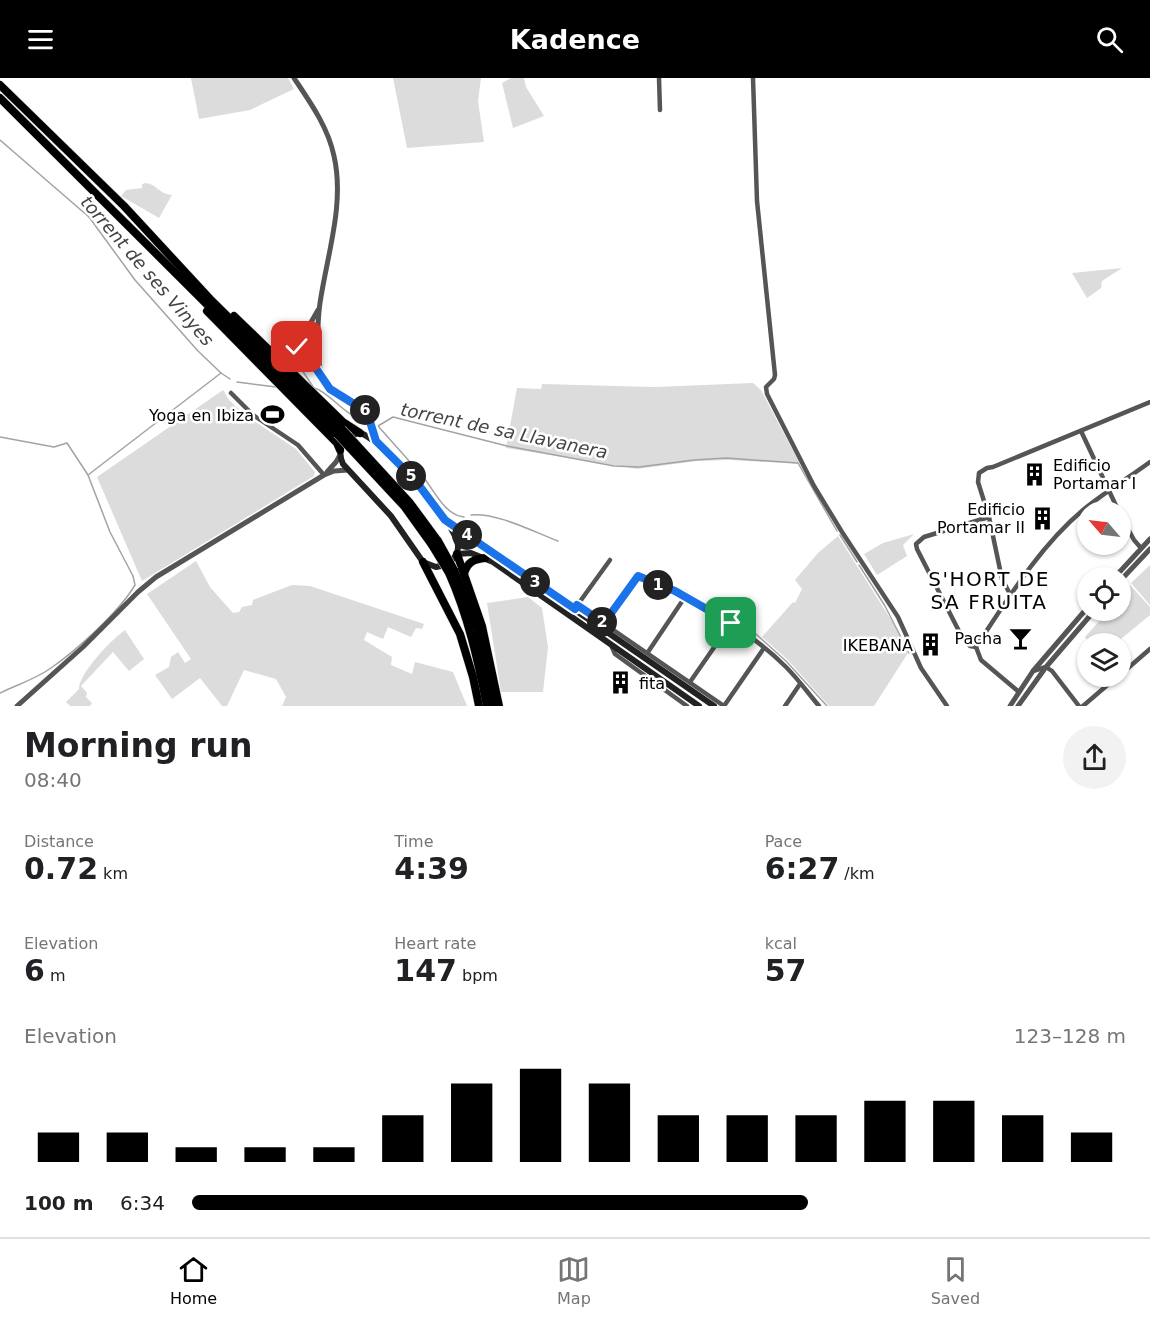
<!DOCTYPE html>
<meta charset="utf-8">
<style>
:root{--surface:#fff;--page:#f2f2f2;--text:#202124;--muted:#757577;--line:#e0e0e0;--accent:#000}
body{margin:0;font-family:"DejaVu Sans",sans-serif;background:var(--page);color:var(--text);height:100vh;display:flex;flex-direction:column;font-size:22px;white-space:nowrap}
*{box-sizing:border-box;margin:0}
p{font-size:20px;color:var(--muted)}
.icon{flex:none;width:33px;height:33px;fill:none;stroke:currentColor;stroke-width:2;stroke-linecap:round;stroke-linejoin:round}
.map{position:relative;height:628px;overflow:hidden}
.drawer{display:flex;flex-direction:column;background:var(--surface);flex:1}
.drawer>*{flex:none}
.needle{width:39px;rotate:298deg}
.fabs{position:absolute;left:1077px;top:423px;display:grid;gap:12px}
.fabs a{display:grid;place-items:center;width:54px;height:54px;border-radius:50%;background:var(--surface);box-shadow:0 2px 4px #0004;font-size:30px}
.pin{position:absolute;display:grid;place-items:center;width:51px;height:51px;color:#fff;margin:-26px;border-radius:12px;box-shadow:0 3px 9px #0006}
.km{position:absolute;width:30px;height:30px;margin:-15px;border-radius:50%;background:#222;color:#fff;font-size:16px;line-height:30px;text-align:center}
.round{display:grid;place-items:center;flex:none;width:63px;height:63px;border-radius:32px;background:var(--page)}
.headline{display:flex;align-items:center;justify-content:space-between;height:102px;padding:0 24px}
h1{font-size:33px;font-weight:600;line-height:45px}
.metrics{display:grid;grid-template-columns:repeat(3,1fr);gap:9px;height:102px;padding:6px 24px}
.metrics div{display:grid;align-content:center}
.metrics b{font-size:30px;font-weight:600}
.metrics small{font-size:16px;font-weight:400}
.metrics p{font-size:16px}
.chart{height:168px;padding:12px 24px}
.chart p{display:flex;justify-content:space-between}
.chart svg{width:100%;height:108px;margin-top:6px;stroke:var(--accent);stroke-width:6}
ul{padding:0 24px;list-style:none;font-size:20px}
li{display:grid;grid-template-columns:96px 72px 1fr;align-items:center;height:45px}
li i{height:15px;border-radius:8px;background:var(--accent)}
header{display:flex;justify-content:space-between;align-items:center;height:78px;padding:0 24px;background:var(--accent);color:#fff;font-size:27px;font-weight:600}
.tab-bar{display:flex;justify-content:space-around;align-items:center;height:84px;border-top:2px solid var(--line);background:var(--surface);font-size:16px;color:var(--muted)}
.tab-bar a{display:grid;justify-items:center;gap:3px}
.tab-bar .current{color:var(--accent)}
.map>svg:first-child{display:block}
.green{fill:#dcdcdc}
.lines{fill:none;stroke-linecap:round;stroke-linejoin:round}
.stream{stroke:#a3a3a3;stroke-width:1.5}
.trunk-casing{stroke:#dbdbdb;stroke-width:9}
.minor{stroke:#555;stroke-width:4.5}
.tertiary{stroke:#555;stroke-width:5}
.secondary{stroke:#222;stroke-width:6}
.trunk{stroke:#000;stroke-width:8}
.trunk-bridge-casing{stroke:#dbdbdb;stroke-width:9;stroke-linecap:butt}
.trunk-bridge{stroke:#000;stroke-width:8}
.route-casing{stroke:#fff;stroke-width:12}
.route{stroke:#1a73e8;stroke-width:8}
.labels{text-anchor:middle;stroke-width:5;stroke-linejoin:round;paint-order:stroke}
.poi-label{font-size:16px;fill:#000;stroke:#fff;text-anchor:end}
.water-label{font-size:18px;font-style:italic;fill:#444;stroke:#fff}
.quarter-label{font-size:20px;letter-spacing:1.5px;fill:#000;stroke:#fff}
</style>
<header><svg class="icon" aria-label="menu" viewBox="0 0 24 24"><path d="M4 6h16M4 12h16M4 18h16"/></svg>Kadence<svg class="icon" aria-label="search" viewBox="0 0 24 24"><circle cx="10" cy="10" r="6"/><path d="M15 15l6 6"/></svg></header>
<div class="map">
<svg width="1150" height="628" viewBox="0 0 1150 628">
<rect width="100%" height="100%" fill="#fff"/>
<g class="green">
<path d="M191 0H288L294 11 250 32 199 41Z"/>
<path d="M393 0H481L478 23 484 64 407 70Z"/>
<path d="M511 0H524L526 9 544 38 513 50 502 5Z"/>
<path d="M146 105C158 107 159 116 172 117L159 140 121 118 126 112 142 110V106Z"/>
<path d="M1122 190 1102 203 1101 210 1087 220 1072 195Z"/>
<path d="M753 305 761 312 800 386 729 382 697 383 637 391 506 370 517 310 541 311 542 306 654 309Z"/>
<path d="M223 312 229 322 248 339 296 371 315 394 314 398 142 503 97 399Z"/>
<path d="M914 456 903 467 907 478 877 497 864 476 883 465Z"/>
<path d="M838 458 895 548 908 575 874 628H829L787 581 762 559 793 524 795 525 802 511 795 502 818 475Z"/>
<path d="M196 483 210 509 233 535 239 534 242 529 252 527 253 522 292 507 310 508 424 546 422 551 416 550 411 559 388 549 383 561 367 554 364 562 392 579 391 587 412 596 415 584 453 594 467 628H282L286 619 276 601 244 592 227 628H222L200 600 172 621 155 597 169 589 171 579 178 574 185 585 191 581 147 516Z"/>
<path d="M1150 487V527L1131 505Z"/>
<path d="M1130 507 1150 529V537L1116 565H1089L1085 559 1108 533 1120 532 1121 518Z"/>
<path d="M528 519 542 530 548 569 543 614H501L487 525Z"/>
<path d="M125 552 144 581 129 593 113 574 81 608 87 615 86 619 92 625 90 628H70L66 624 79 611C79 595 112 561 125 552Z"/>
</g>
<g class="lines">
<g class="stream">
<path d="M0 62 89 139 135 202 198 273 221 295 230 301"/>
<path d="M289 273 314 310C330 314 342 336 365 343"/>
<path d="M237 304 276 309"/>
<path d="M0 359 54 369 67 365 88 397"/>
<path d="M418 393 378 348 393 339 507 368 614 388 639 389 694 382 726 380 798 385 837 453"/>
<path d="M424 400C435 414 445 437 464 439"/>
<path d="M471 437C496 434 534 454 558 463"/>
<path d="M840 457 857 484"/>
<path d="M859 487 885 528 909 575"/>
<path d="M684 512 756 556 786 583 827 628"/>
<path d="M0 615C16 607 36 601 51 590 77 572 119 534 135 507L133 498 110 454 88 397 221 295"/>
</g>
<defs>
<g id="trunk">
<path d="M0 7 124 128 210 221 342 351"/>
<path d="M0 20 337 356"/>
<path d="M207 233 337 365 340 372"/>
<path d="M234 238 343 344 360 355"/>
<path d="M354 364 410 425 438 463"/>
<path d="M349 369 404 428 432 467"/>
<path d="M457 476 482 548 499 628"/>
<path d="M423 484 460 556 473 599 479 628"/>
<path d="M454 492 477 551 493 628"/>
<path d="M449 495C468 538 478 582 487 628"/>
<path d="M464 496C467 484 474 481 485 480"/>
</g>
</defs>
<use href="#trunk" class="trunk-casing"/>
<g class="minor">
<path d="M659 0 660 32"/>
<path d="M753 0 757 123 775 297 774 301 766 309 767 316 814 408 842 454 898 539 921 590 947 628"/>
<path d="M231 315 253 337 298 367 324 397"/>
<path d="M1081 353 1119 434"/>
<path d="M1120 436 1134 462 1141 470"/>
<path d="M1010 516 1002 501 989 439 978 404 979 395 987 390 993 389 1150 324"/>
<path d="M577 527 724 628"/>
<path d="M576 529 610 482"/>
<path d="M605 545 638 498C691 520 745 548 786 589 798 601 808 615 819 628"/>
<path d="M611 567 615 576 687 628"/>
<path d="M976 569C1007 522 1039 469 1083 432 1104 415 1128 400 1150 384"/>
<path d="M976 569 970 568 962 559 917 471 916 466 924 459 989 439"/>
<path d="M976 569 981 582 1019 614"/>
<path d="M648 574 685 519"/>
<path d="M1033 593 1046 589 1052 593 1079 628"/>
<path d="M1120 597 1150 571"/>
<path d="M690 604 731 545"/>
<path d="M724 628 764 570"/>
<path d="M785 628 800 606"/>
<path d="M1083 628 1118 598"/>
</g>
<g class="tertiary">
<path d="M294 0C310 24 328 49 334 78 345 126 327 177 320 225 318 238 318 252 317 266"/>
<circle cx="307" cy="270" r="10"/>
<path d="M302 260 318 232"/>
<path d="M317 275 321 295"/>
<path d="M306 280 336 317 362 330 367 334 376 363"/>
<path d="M327 394 336 384 340 377"/>
<path d="M1114 500 1150 461"/>
<path d="M1120 503 1150 471"/>
<path d="M17 628 83 569 138 514 156 499 324 397 334 393 348 392"/>
<path d="M1010 628 1033 593 1088 529"/>
<path d="M1018 628 1046 589 1095 532"/>
</g>
<g class="secondary">
<path d="M360 355C382 361 459 447 458 469 458 481 446 487 436 489L423 484 391 438 343 386C336 371 344 358 360 355Z"/>
<path d="M448 444 714 628"/>
<path d="M457 476 471 475 493 484 699 628"/>
</g>
<use href="#trunk" class="trunk"/>
<defs>
<g id="trunk-bridge">
<path d="M342 351 354 364"/>
<path d="M337 356 349 369"/>
<path d="M438 463 454 492"/>
<path d="M432 467 449 495"/>
</g>
</defs>
<use href="#trunk-bridge" class="trunk-bridge-casing"/>
<use href="#trunk-bridge" class="trunk-bridge"/>
</g>
<g class="lines">
<defs>
<path id="route" d="M297 269 298 275 315 289 330 311 367 334 376 363 415 402 445 442 575 531 577 527 604 545 638 498 675 513 731 545"/>
</defs>
<use href="#route" class="route-casing"/>
<use href="#route" class="route"/>
</g>
<defs>
<symbol id="stadium-bare" viewBox="-9 -9 18 18"><path d="M0-5a6.5 5 0 1 0 0 10a6.5 5 0 1 0 0-10ZM-3.5-1.8h7v3.6h-7Z" fill="#000" stroke="#fff" stroke-width="2.5" paint-order="stroke"/></symbol>
<symbol id="building-bare" viewBox="-9 -9 18 18"><path d="M-4-6H4V6H1V3H-1V6H-4ZM-2.5-4.3h1.7v1.8h-1.7ZM.8-4.3h1.7v1.8H.8ZM-2.5-1h1.7V.8h-1.7ZM.8-1h1.7V.8H.8Z" fill="#000" stroke="#fff" stroke-width="2.5" paint-order="stroke"/></symbol>
<symbol id="bar-bare" viewBox="-9 -9 18 18"><path d="M-6-5H6L.8 .8V4.5H3.5V6h-7V4.5H-.8V.8Z" fill="#000" stroke="#fff" stroke-width="2.5" paint-order="stroke"/></symbol>
</defs>
<g fill-rule="evenodd">
<use href="#stadium-bare" x="256" y="320" width="33" height="33"/>
<use href="#building-bare" x="1018" y="380" width="33" height="33"/>
<use href="#building-bare" x="1026" y="424" width="33" height="33"/>
<use href="#bar-bare" x="1004" y="544" width="33" height="33"/>
<use href="#building-bare" x="914" y="550" width="33" height="33"/>
<use href="#building-bare" x="604" y="588" width="33" height="33"/>
</g>
<g class="labels">
<g class="poi-label">
<text x="254" y="343">Yoga en Ibiza</text>
<text x="1053" y="393" text-anchor="start">Edificio<tspan x="1053" dy="18">Portamar I</tspan></text>
<text x="1025" y="437">Edificio<tspan x="1025" dy="18">Portamar II</tspan></text>
<text x="1002" y="566">Pacha</text>
<text x="913" y="573">IKEBANA</text>
<text x="639" y="611" text-anchor="start">fita</text>
</g>
<g class="water-label">
<text transform="translate(147 193) rotate(49)" y="6">torrent de ses Vinyes</text>
<text transform="translate(504 353) rotate(12)" y="6">torrent de sa Llavanera</text>
</g>
<g class="quarter-label">
<text x="989" y="508">S'HORT DE<tspan x="989" dy="23">SA FRUITA</tspan></text>
</g>
</g>
</svg>
<div class="fabs">
<a><svg class="needle" viewBox="-14 -14 28 28"><path d="M0-13l5 13h-10z" fill="#e53935"/><path d="M0 13l5-13h-10z" fill="#757577"/></svg></a>
<a><svg class="icon" aria-label="locate" viewBox="0 0 24 24"><circle cx="12" cy="12" r="6"/><path d="M12 2v4M12 18v4M2 12h4M18 12h4"/></svg></a>
<a><svg class="icon" aria-label="layers" viewBox="0 0 24 24"><path d="M12 4l9 5-9 5-9-5zM3 14l9 5 9-5"/></svg></a>
</div>
<div class="pin" style="left:731px;top:545px;background:#1e9e55"><svg class="icon" aria-label="arrive" viewBox="0 0 24 24"><path d="M6 21V4h12l-3 4 3 4H6"/></svg></div>
<div class="pin" style="left:297px;top:269px;background:#d93025"><svg class="icon" aria-label="check" viewBox="0 0 24 24"><path d="M5 12l5 5 9-10"/></svg></div>
<b class="km" style="left:658px;top:507px">1</b>
<b class="km" style="left:602px;top:544px">2</b>
<b class="km" style="left:535px;top:504px">3</b>
<b class="km" style="left:467px;top:457px">4</b>
<b class="km" style="left:411px;top:398px">5</b>
<b class="km" style="left:365px;top:332px">6</b>
</div>
<section class="drawer">
<div class="headline"><div><h1>Morning run</h1><p>08:40</p></div><a class="round"><svg class="icon" aria-label="share" viewBox="0 0 24 24"><path d="M12 15V3M7 8l5-5 5 5M5 13v7h14v-7"/></svg></a></div>
<div class="metrics">
<div><p>Distance</p><b>0.72<small> km</small></b></div>
<div><p>Time</p><b>4:39</b></div>
<div><p>Pace</p><b>6:27<small> /km</small></b></div>
</div>
<div class="metrics">
<div><p>Elevation</p><b>6<small> m</small></b></div>
<div><p>Heart rate</p><b>147<small> bpm</small></b></div>
<div><p>kcal</p><b>57</b></div>
</div>
<div class="chart"><p><span>Elevation</span>123–128 m</p>
<svg viewBox="0 0 160 44" preserveAspectRatio="none"><path d="M5 44V32M15 44V32M25 44V38M35 44V38M45 44V38M55 44V25M65 44V12M75 44V6M85 44V12M95 44V25M105 44V25M115 44V25M125 44V19M135 44V19M145 44V25M155 44V32"/></svg>
</div>
<ul>
<li><b>100 m</b>6:34<i style="width:66%"></i></li>
</ul>
</section>
<nav class="tab-bar">
<a class="current"><svg class="icon" aria-label="home" viewBox="0 0 24 24"><path d="M3 11l9-7 9 7M6 9v11h12V9"/></svg>Home</a>
<a><svg class="icon" aria-label="map" viewBox="0 0 24 24"><path d="M3 6l6-2 6 2 6-2v14l-6 2-6-2-6 2zM9 4v14M15 6v14"/></svg>Map</a>
<a><svg class="icon" aria-label="saved" viewBox="0 0 24 24"><path d="M7 4h10v16l-5-4-5 4z"/></svg>Saved</a>
</nav>
